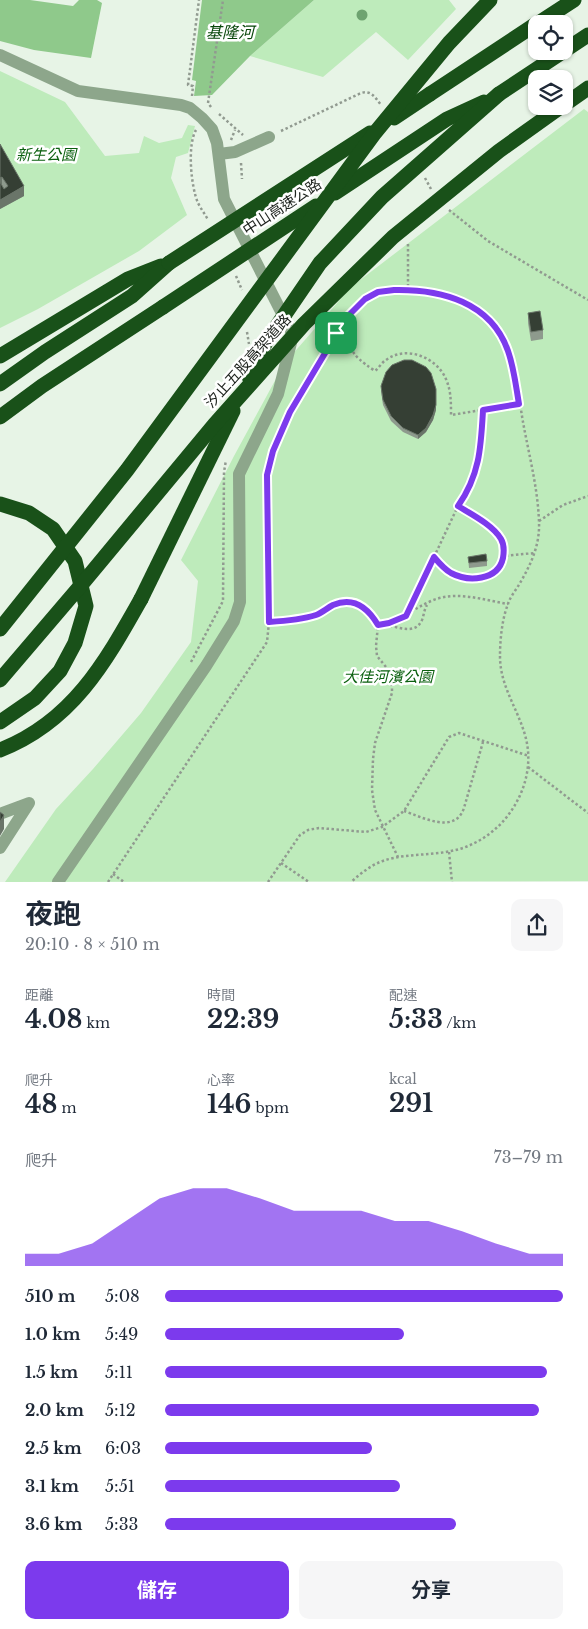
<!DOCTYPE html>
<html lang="zh-TW">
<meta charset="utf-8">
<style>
:root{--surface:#fff;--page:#f6f6f7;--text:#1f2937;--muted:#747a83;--accent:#7c3aed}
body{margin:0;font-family:"Libre Baskerville","Noto Sans TC",serif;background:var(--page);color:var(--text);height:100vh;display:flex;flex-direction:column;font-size:19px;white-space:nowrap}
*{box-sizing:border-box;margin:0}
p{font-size:16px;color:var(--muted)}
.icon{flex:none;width:28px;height:28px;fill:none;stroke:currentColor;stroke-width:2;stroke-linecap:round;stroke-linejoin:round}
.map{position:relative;height:882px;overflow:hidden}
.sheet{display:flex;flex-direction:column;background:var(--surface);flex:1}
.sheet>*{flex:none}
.controls{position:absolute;left:528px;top:15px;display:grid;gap:10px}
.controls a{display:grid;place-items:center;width:45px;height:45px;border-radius:10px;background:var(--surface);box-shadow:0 1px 4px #0004;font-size:25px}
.pin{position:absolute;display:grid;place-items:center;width:42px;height:42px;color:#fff;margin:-21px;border-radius:10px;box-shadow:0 2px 8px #0006}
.round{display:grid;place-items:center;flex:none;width:52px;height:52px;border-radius:10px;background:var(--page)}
.head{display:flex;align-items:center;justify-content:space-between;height:85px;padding:0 25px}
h1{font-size:28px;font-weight:700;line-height:38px}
.figures{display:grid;grid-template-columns:repeat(3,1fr);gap:8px;height:85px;padding:5px 25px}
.figures div{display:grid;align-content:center}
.figures b{font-size:25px;font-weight:700}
.figures small{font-size:14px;font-weight:400}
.figures p{font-size:14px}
.chart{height:140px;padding:10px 25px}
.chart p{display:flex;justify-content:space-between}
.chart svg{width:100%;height:90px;margin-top:5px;fill:var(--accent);opacity:.7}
.action{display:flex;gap:10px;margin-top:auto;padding:10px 25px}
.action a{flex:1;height:58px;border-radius:10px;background:var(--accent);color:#fff;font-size:20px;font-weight:700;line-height:58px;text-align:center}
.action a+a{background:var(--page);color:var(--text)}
ul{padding:0 25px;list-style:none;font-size:16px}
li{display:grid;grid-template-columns:80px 60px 1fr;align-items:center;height:38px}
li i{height:12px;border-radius:6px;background:var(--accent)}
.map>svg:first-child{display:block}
.green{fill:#beebbb}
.water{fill:#8fc98b}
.pier{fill:#e7f4e6;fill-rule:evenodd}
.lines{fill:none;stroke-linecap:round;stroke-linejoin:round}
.path{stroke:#919a90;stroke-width:2.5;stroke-dasharray:2.5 2.5;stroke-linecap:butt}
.minor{stroke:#8da68b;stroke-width:12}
.highway{stroke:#195119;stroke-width:15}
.highway-bridge{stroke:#195119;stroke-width:15}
.tree{fill:#6ea370}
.wall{fill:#8e9a8d}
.shaded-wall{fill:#6a7569}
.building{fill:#353f34;stroke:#6a7569}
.route-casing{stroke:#fff;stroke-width:10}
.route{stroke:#7c3aed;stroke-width:6}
.labels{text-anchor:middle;stroke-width:5;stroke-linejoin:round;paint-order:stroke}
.park-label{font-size:15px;font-style:italic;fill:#0b600f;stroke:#fff}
.street-label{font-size:15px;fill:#1d221d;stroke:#fff}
.water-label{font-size:16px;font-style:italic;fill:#08460a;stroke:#fff}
</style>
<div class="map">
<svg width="588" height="882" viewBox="0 0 588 882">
<rect width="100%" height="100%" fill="#e7f4e6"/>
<g class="green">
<path d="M314 0H449L456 9 408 60 376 32 323 77 250 56Z"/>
<path d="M0 71 65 102 105 156 139 153 144 136 159 143 182 138 188 125 195 126 188 153 176 157 171 178 187 215 139 251 38 309 0 328Z"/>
<path d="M584 109 588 112V881L5 882 56 809 93 769 141 713 191 642 198 581 181 560 234 456 284 364 351 287Z"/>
</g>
<g class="water">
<path d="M0 0H30L73 6 79 0H97L102 3 91 58 34 50 0 41Z"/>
<path d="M202 0H314L250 56 212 95 194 96 196 81 192 80Z"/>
</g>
<g class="pier">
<path d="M496 0H534L495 39 474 22Z"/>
<path d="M563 0H588V86L570 98 564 93V79H545L499 42ZM536 24H564V51H536Z"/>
</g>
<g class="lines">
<g class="path">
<path d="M192 96 193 86 188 85 199 0"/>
<path d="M211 107 208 103 223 0"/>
<path d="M219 114 243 135"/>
<path d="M196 130C187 145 191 187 198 203 201 209 205 214 208 220"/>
<path d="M281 131 361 93C371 90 375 97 381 105"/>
<path d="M231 140 235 130"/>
<path d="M241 163 242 179"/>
<path d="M425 178 431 189"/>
<path d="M449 210 488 241 588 300"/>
<path d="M408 244V290"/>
<path d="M236 276 242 290"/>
<path d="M345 318C351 350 347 352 375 371 379 368 382 362 386 360 406 345 435 357 445 377 451 389 451 401 451 415L519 404"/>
<path d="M247 332 249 344"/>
<path d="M483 410C481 445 479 477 458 506 477 517 505 530 503 556L535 553"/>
<path d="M539 521 563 505 588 496"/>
<path d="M434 557 458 506"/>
<path d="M406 616 434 557C439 563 444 569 452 573 471 584 498 580 503 556"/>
<path d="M269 622C285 621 300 620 316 615 322 613 327 608 333 605 354 596 368 608 378 625L376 646 377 656 386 667 392 686V693L375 743 373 759 372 790 375 810 398 857"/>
<path d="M379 625C399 621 413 609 431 601 456 590 483 600 508 604"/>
<path d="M385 625C397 626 415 636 422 620 424 615 424 610 427 605"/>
<path d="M191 662 223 601 224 472 226 460"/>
<path d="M528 767 588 813"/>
<path d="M404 811C422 817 455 835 464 808L483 742"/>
<path d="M449 852 452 882"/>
<path d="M281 863 309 882"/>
<path d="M113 874 124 882"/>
<path d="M108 882 267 642 269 622C268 588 268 555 268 521 267 502 265 481 270 462 280 425 302 394 320 361 329 346 336 329 348 315 355 306 365 298 375 293 391 286 423 289 440 294 466 300 487 313 501 336 516 361 518 394 523 422 529 455 538 489 539 522 540 545 531 564 520 583 516 590 510 597 508 604 502 619 500 640 500 656 500 686 517 707 525 735 533 762 526 791 509 814 496 832 474 847 451 851 428 856 403 853 380 862 370 866 360 874 351 882"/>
<path d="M268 882 300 835 308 830 319 828 366 832 382 827 404 811 449 737 459 733 529 756"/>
</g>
<g class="minor">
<path d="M0 55 78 91 181 105 190 108 202 118 212 129 217 143 224 199 293 335 278 394 239 474 240 602 234 621 206 666 58 882"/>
<path d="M219 154 235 152 269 137"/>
<path d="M0 814 29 803 0 848"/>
</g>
<g class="highway">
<path d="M537 24 574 0"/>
<path d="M430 94 536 24"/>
<path d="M499 94 588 35"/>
<path d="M564 105 588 88"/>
<path d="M0 356 128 279 161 266"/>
<path d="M0 384 45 352 132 296 169 263"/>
<path d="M0 417 42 386 163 307"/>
<path d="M0 504 29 513 53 529 75 561 86 606 75 643 60 671 35 698 0 722"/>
<path d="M0 750C72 722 105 663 141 599"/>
</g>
<g class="highway-bridge">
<path d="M394 118 430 94"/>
<path d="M335 193 447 119 484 102"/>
<path d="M169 263 370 133"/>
<path d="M163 307 316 206"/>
<path d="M249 377 266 342 320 263 382 197 499 94"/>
<path d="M141 599 233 411"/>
<path d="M0 629 127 470 374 134 449 43 490 0"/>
<path d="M0 680 82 584 214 425 304 324 393 237 499 151 562 106"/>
</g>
</g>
<circle class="tree" cx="362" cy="15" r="5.5"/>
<g class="wall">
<path d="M0 144 24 196 0 209Z"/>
<path d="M528 313 543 330V339L531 341 528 323Z"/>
<path d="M381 386 436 410 433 420 426 432 418 439 403 432 391 421 383 405 381 391Z"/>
<path d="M468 557 487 561V566L469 568Z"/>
</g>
<g class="shaded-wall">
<path d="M2 177V186L0 188V178Z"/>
<path d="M24 186V196L0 209V200Z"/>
<path d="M436 405V410L433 420 426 432 418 439V435Z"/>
<path d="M4 815V829L0 836V822Z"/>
</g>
<g class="building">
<path d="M0 144 24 186 0 200V182L4 189 8 186 2 177 0 178Z"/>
<path d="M540 311 543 330 531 332 528 313Z"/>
<path d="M404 360H412L426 367 431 373 436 389V405L433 415 426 428 418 435 403 428 391 416 383 400 381 386 386 372 392 365Z"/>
<path d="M486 554 487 561 469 563 468 557Z"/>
<path d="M0 812 4 815 0 822Z"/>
</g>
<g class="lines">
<defs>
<path id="route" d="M394 290C441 289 491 302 508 351 514 368 516 387 519 404L483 410C481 446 480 475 458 506 471 514 493 525 501 539 504 544 504 552 503 558 498 581 468 582 451 573 444 569 439 563 434 557L406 616 389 623 378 625C368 608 354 596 333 605 327 608 322 613 316 615 300 620 285 621 269 622L267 475 273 451 290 412 346 318 365 299 378 292Z"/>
</defs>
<use href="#route" class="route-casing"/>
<use href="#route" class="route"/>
</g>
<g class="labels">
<g class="park-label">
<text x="46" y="160">新生公園</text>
<text x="388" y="682">大佳河濱公園</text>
</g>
<g class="street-label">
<text transform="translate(282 207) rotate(-33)" y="5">中山高速公路</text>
<text transform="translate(248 361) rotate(-48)" y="5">汐止五股高架道路</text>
</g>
<g class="water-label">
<text x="230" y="38">基隆河</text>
</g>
</g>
</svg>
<div class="controls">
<a><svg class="icon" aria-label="locate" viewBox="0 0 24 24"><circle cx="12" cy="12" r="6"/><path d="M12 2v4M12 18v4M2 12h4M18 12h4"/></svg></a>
<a><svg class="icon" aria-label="layers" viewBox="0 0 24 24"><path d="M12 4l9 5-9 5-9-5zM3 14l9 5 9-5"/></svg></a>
</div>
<div class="pin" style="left:336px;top:333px;background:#1e9e55"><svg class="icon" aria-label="arrive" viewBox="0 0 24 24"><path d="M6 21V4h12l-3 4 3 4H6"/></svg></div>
</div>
<section class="sheet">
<div class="head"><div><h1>夜跑</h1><p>20:10 · 8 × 510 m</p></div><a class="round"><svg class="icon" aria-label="share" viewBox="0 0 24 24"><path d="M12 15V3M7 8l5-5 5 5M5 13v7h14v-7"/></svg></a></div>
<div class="figures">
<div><p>距離</p><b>4.08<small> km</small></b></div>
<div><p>時間</p><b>22:39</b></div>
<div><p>配速</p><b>5:33<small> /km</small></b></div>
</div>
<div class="figures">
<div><p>爬升</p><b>48<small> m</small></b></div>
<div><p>心率</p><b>146<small> bpm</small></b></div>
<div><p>kcal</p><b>291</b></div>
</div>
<div class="chart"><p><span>爬升</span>73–79 m</p>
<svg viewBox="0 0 160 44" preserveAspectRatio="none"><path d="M0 44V38L10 38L20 33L30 22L40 11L50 6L60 6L70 11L80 17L90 17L100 17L110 22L120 22L130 27L140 33L150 38L160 38V44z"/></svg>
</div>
<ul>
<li><b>510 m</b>5:08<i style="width:100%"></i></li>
<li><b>1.0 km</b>5:49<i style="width:60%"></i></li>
<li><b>1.5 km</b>5:11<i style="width:96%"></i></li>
<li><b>2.0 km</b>5:12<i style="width:94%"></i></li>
<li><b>2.5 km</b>6:03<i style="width:52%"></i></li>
<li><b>3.1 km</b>5:51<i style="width:59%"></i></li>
<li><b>3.6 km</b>5:33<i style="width:73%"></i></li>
</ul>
<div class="action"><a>儲存</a><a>分享</a></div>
</section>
